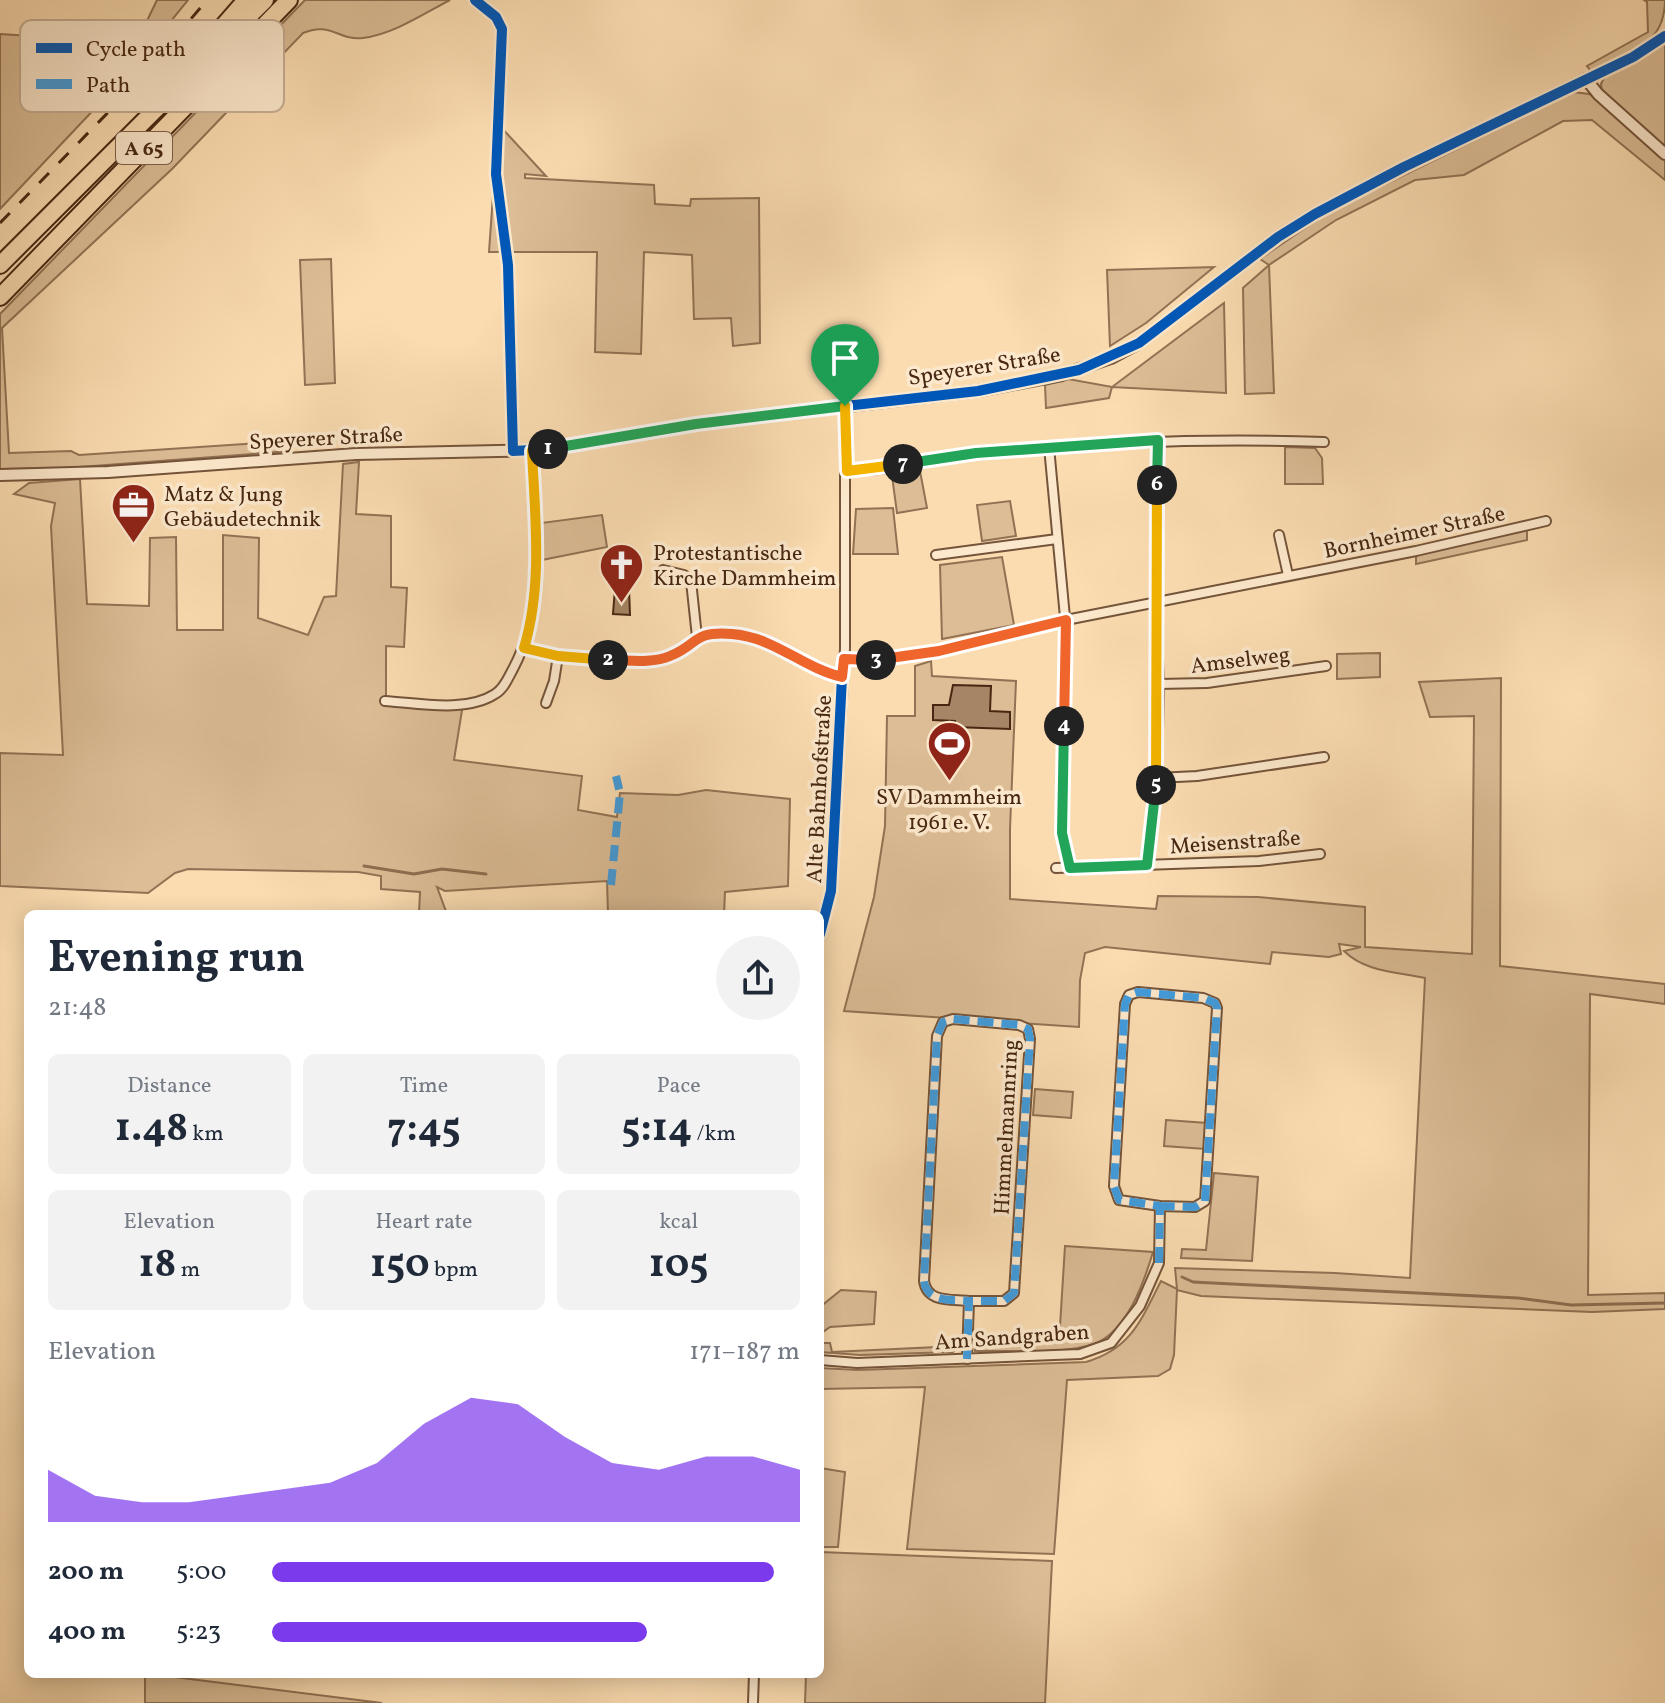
<!DOCTYPE html>
<meta charset="utf-8">
<style>
:root{--surface:#fff;--page:#f2f2f3;--text:#1f2937;--muted:#747a83;--accent:#7c3aed}
body{margin:0;font-family:Vollkorn,serif;background:var(--page);color:var(--text);height:100vh;display:flex;flex-direction:column;font-size:30px;white-space:nowrap}
*{box-sizing:border-box;margin:0}
p{font-size:26px;color:var(--muted)}
.icon{flex:none;width:44px;height:44px;fill:none;stroke:currentColor;stroke-width:2;stroke-linecap:round;stroke-linejoin:round}
.map{position:relative;flex:1;overflow:hidden}
.details{position:absolute;left:24px;top:910px;width:800px;height:768px;display:flex;flex-direction:column;background:var(--surface);border-radius:12px;box-shadow:0 4px 20px #0003}
.details>*{flex:none}
.pin{position:absolute;display:grid;place-items:center;width:68px;height:68px;color:#fff;margin:-82px -34px;border-radius:50% 50% 50% 0;rotate:-45deg;box-shadow:0 0 8px #0007}
.pin .icon{rotate:45deg}
.km{position:absolute;width:40px;height:40px;margin:-20px;border-radius:50%;background:#222;color:#fff;font-size:22px;line-height:40px;text-align:center}
.round{display:grid;place-items:center;flex:none;width:84px;height:84px;border-radius:42px;background:var(--page)}
.head{display:flex;align-items:center;justify-content:space-between;height:136px;padding:0 24px}
h1{font-size:44px;font-weight:700;line-height:60px}
.metrics{display:grid;grid-template-columns:repeat(3,1fr);gap:12px;height:136px;padding:8px 24px}
.metrics div{display:grid;align-content:center;border-radius:12px;background:var(--page);text-align:center}
.metrics b{font-size:40px;font-weight:700}
.metrics small{font-size:22px;font-weight:400}
.metrics p{font-size:22px}
.chart{height:224px;padding:16px 24px}
.chart p{display:flex;justify-content:space-between}
.chart svg{width:100%;height:144px;margin-top:8px;fill:var(--accent);opacity:.7}
ul{padding:0 24px;list-style:none;font-size:26px}
li{display:grid;grid-template-columns:128px 96px 1fr;align-items:center;height:60px}
li i{height:20px;border-radius:10px;background:var(--accent)}
.map>svg:first-child{display:block}
.green{fill:#dcbd96;stroke:#927254;stroke-width:2}
.lines{fill:none;stroke-linecap:round;stroke-linejoin:round}
.stream{stroke:#8e6e51;stroke-width:3}
.building{fill:#a58565;stroke:#472712;stroke-width:2}
.minor-casing{stroke:#74543a;stroke-width:12}
.tertiary-casing{stroke:#74543a;stroke-width:14}
.motorway-casing{stroke:#472712;stroke-width:20}
.minor{stroke:#fce8cc;stroke-width:8}
.tertiary{stroke:#fce8cc;stroke-width:10}
.motorway{stroke:#fbdcb1;stroke-width:16}
.rail{stroke:#472712;stroke-width:3;stroke-dasharray:14 14;stroke-linecap:butt}
.quiet{stroke:#409cde;stroke-width:8;stroke-dasharray:16 8;stroke-linecap:butt}
.cycleway-casing{stroke:#fce8cc;stroke-width:15}
.cycleway{stroke:#0057b8;stroke-width:10}
.split-1-casing{stroke:#fff;stroke-width:16}
.split-2-casing{stroke:#fff;stroke-width:16}
.split-3-casing{stroke:#fff;stroke-width:16}
.split-4-casing{stroke:#fff;stroke-width:16}
.split-5-casing{stroke:#fff;stroke-width:16}
.split-6-casing{stroke:#fff;stroke-width:16}
.split-7-casing{stroke:#fff;stroke-width:16}
.split-8-casing{stroke:#fff;stroke-width:16}
.split-1{stroke:#22a559;stroke-width:10}
.split-2{stroke:#f5b400;stroke-width:10}
.split-3{stroke:#f0652b;stroke-width:10}
.split-4{stroke:#f0652b;stroke-width:10}
.split-5{stroke:#22a559;stroke-width:10}
.split-6{stroke:#f5b400;stroke-width:10}
.split-7{stroke:#22a559;stroke-width:10}
.split-8{stroke:#f5b400;stroke-width:10}
.labels{text-anchor:middle;stroke-width:7;stroke-linejoin:round;paint-order:stroke}
.shield{fill:#fce8cc;stroke:#7d614a;stroke-width:2}
.shield-label{font-size:20px;font-weight:bold;fill:#472712}
.street-label{font-size:22px;fill:#472712;stroke:#fce8cc}
.poi-label{font-size:22px;fill:#472712;stroke:#fce8cc;text-anchor:start}
.key{fill:#fce8cc;stroke:#c6ae94;stroke-width:2}
.key-label{font-size:22px;fill:#472712}
</style>
<div class="map">
<svg width="1665" height="1703" viewBox="0 0 1665 1703">
<rect width="100%" height="100%" fill="#fbdcb1"/>
<filter id="stains"><feTurbulence type="fractalNoise" baseFrequency=".0025" numOctaves="4"/><feColorMatrix values="0 0 0 0 .2 0 0 0 0 .09 0 0 0 0 .02 0 0 0 .5 -.17"/></filter>
<radialGradient id="worn" r=".72"><stop offset=".6" stop-color="#630" stop-opacity="0"/><stop offset="1" stop-color="#630" stop-opacity=".3"/></radialGradient>
<g class="green">
<path d="M157 0H188L133 68 0 209V34L126 42 142 31Z"/>
<path d="M305 0H450C423 14 394 34 363 38 338 41 331 21 303 33L172 169 2 328 9 453 71 451 79 455 290 441 291 451 66 468 0 469V314Z"/>
<path d="M1644 0H1665C1665 47 1627 53 1591 71L1587 66 1648 32 1647 2Z"/>
<path d="M1665 44V147L1602 92 1601 84 1605 76Z"/>
<path d="M1573 92 1589 94 1597 99 1665 159V180L1592 120 1563 121 1464 175 1415 180 1336 220 1269 265 1274 393 1245 394 1243 288 1269 265 1260 259 1327 213Z"/>
<path d="M498 124 546 176 525 174V178L654 185 655 204 690 206 691 199 759 198 760 343 733 346 731 318 694 319 692 255 644 252 641 354 595 352 597 252H489Z"/>
<path d="M331 259 335 383 305 385 300 260Z"/>
<path d="M1214 267 1146 323 1110 346 1107 270Z"/>
<path d="M1224 303 1226 393 1112 387 1109 398 1046 408 1045 385 1068 379 1112 387Z"/>
<path d="M1285 447 1315 448 1322 458 1323 484H1285Z"/>
<path d="M359 462 356 514 391 516V587L407 588 404 647 386 646V701L463 704 454 760 582 776 578 810 617 817 620 793 678 795 706 790 790 799 788 886 725 892 724 914H608L607 881 445 891 437 887 447 914H419L420 892 381 889V876L358 872 188 869 175 873 148 893 0 886V753L63 755 51 526 55 503 14 494 29 483 80 479 87 604 149 606 150 538 176 537 177 630H223V535L259 538 258 618 308 635 324 597 336 596 343 464Z"/>
<path d="M920 471 927 508 897 513 892 476Z"/>
<path d="M1010 501 1016 536 982 541 977 505Z"/>
<path d="M893 508 898 554H853L856 509Z"/>
<path d="M602 515 607 547 542 560 541 523Z"/>
<path d="M1527 526V540L1416 564V551Z"/>
<path d="M1002 557 1014 625 942 639 940 565Z"/>
<path d="M1380 653V677L1337 679V654Z"/>
<path d="M931 661 932 676 1016 681 1010 829V899L1156 909 1158 896 1258 897 1365 907V947L1472 954 1474 716 1430 717 1419 682 1501 678 1500 966 1665 984V1004L1590 994 1588 1295 1665 1293V1309L1592 1312 1201 1296 1177 1290 1174 1355 1170 1369 1158 1376 1067 1380 1054 1554 907 1549 925 1387 820 1389V1368L858 1370 1086 1362C1131 1349 1141 1320 1161 1281L1177 1289 1175 1268 1335 1273 1410 1278 1425 978C1397 972 1365 972 1344 951L1361 947 1339 944 1341 954 1329 957 1272 952 1270 964 1105 947 1085 953 1080 980 1079 1027 844 1011 874 897 885 826 887 716H915V666Z"/>
<path d="M1035 1089 1073 1092 1071 1118 1033 1115Z"/>
<path d="M1166 1120 1207 1123 1205 1149 1164 1146Z"/>
<path d="M1214 1173 1258 1177 1252 1261 1181 1258 1182 1249 1206 1250Z"/>
<path d="M1065 1246 1153 1252C1144 1282 1127 1332 1094 1344 1063 1355 1009 1350 975 1351V1342H1059Z"/>
<path d="M841 1290 876 1292 874 1324 830 1327 820 1334V1307Z"/>
<path d="M820 1343H830L832 1352 960 1346 953 1352 860 1355 820 1352Z"/>
<path d="M820 1468 845 1472 838 1547H820Z"/>
<path d="M820 1552 1052 1561 1045 1703H805L806 1674H820Z"/>
<path d="M145 1674H150L382 1703H145Z"/>
</g>
<g class="lines">
<g class="stream">
<path d="M364 866 414 874 442 869 486 874"/>
<path d="M1182 1277 1193 1282 1518 1298 1571 1305 1665 1303"/>
</g>
</g>
<g class="building">
<path d="M619 585 629 589 630 615 613 614 615 588Z"/>
<path d="M953 685 991 686 990 711 1010 712V729L955 727V721L933 720V705H949Z"/>
</g>
<g class="lines">
<defs>
<g id="minor">
<path d="M1049 447 1066 628 1062 833 1070 868"/>
<path d="M847 471C895 471 944 456 993 452 1103 442 1213 438 1324 442"/>
<path d="M1279 535 1288 575"/>
<path d="M936 555 1057 539"/>
<path d="M663 570 684 575 691 581 697 637"/>
<path d="M524 648C554 658 643 668 671 655 697 644 692 633 727 634 771 635 801 667 842 677"/>
<path d="M844 659 882 660 939 651 1066 620 1416 551 1546 521"/>
<path d="M1159 684 1207 683 1326 666"/>
<path d="M385 701C418 703 466 713 495 694 504 689 508 678 513 669 548 604 535 523 532 451"/>
<path d="M546 703 554 681 558 656"/>
<path d="M1157 778 1197 776 1324 757"/>
<path d="M1147 865 1157 778 1159 684 1155 580 1158 440"/>
<path d="M1056 868 1259 861 1320 854"/>
<path d="M820 934 831 891 845 648V406"/>
<path d="M967 1359 969 1301C951 1299 927 1303 924 1281L937 1036 943 1022 953 1019 1019 1025 1028 1029 1030 1039 1014 1293 1004 1301H969"/>
<path d="M820 1360 857 1363 1080 1354 1111 1343 1140 1306 1159 1263 1160 1206 1119 1200 1114 1186 1125 1004 1129 995 1138 992 1203 998 1215 1003 1217 1008 1205 1201 1195 1207 1160 1206"/>
<path d="M753 1703 754 1674"/>
</g>
<g id="tertiary">
<path d="M1586 79 1598 94 1665 154"/>
<path d="M0 475 108 472 356 454 540 450 696 424 978 391 1062 375 1111 358 1139 343 1278 237 1315 214 1404 167 1633 57 1665 36"/>
</g>
<g id="motorway">
<path d="M197 56 246 0"/>
<path d="M0 265 265 0"/>
<path d="M0 297 289 0"/>
</g>
</defs>
<use href="#minor" class="minor-casing"/>
<use href="#tertiary" class="tertiary-casing"/>
<use href="#motorway" class="motorway-casing"/>
<use href="#minor" class="minor"/>
<use href="#tertiary" class="tertiary"/>
<use href="#motorway" class="motorway"/>
<path class="rail" d="M0 223 133 87 207 0"/>
<g class="quiet">
<path d="M611 885 620 793 616 776"/>
<path d="M1159 1263 1160 1206 1119 1200 1114 1186 1125 1004 1129 995 1138 992 1203 998 1215 1003 1217 1008 1205 1201 1195 1207 1160 1206"/>
<path d="M967 1359 969 1301C951 1299 927 1303 924 1281L937 1036 943 1022 953 1019 1019 1025 1028 1029 1030 1039 1014 1293 1004 1301H969"/>
</g>
<defs>
<g id="cycleway">
<path d="M475 0 496 17 502 29 496 174 508 265 513 451 550 449 731 419 978 391 1079 370 1139 343 1278 237 1315 214 1404 167 1633 57 1665 36"/>
<path d="M532 451C535 516 544 584 524 648 554 658 643 668 671 655 697 644 692 633 727 634 771 635 801 667 842 677L831 891 820 934"/>
</g>
</defs>
<use href="#cycleway" class="cycleway-casing"/>
<use href="#cycleway" class="cycleway"/>
</g>
<g class="lines">
<defs>
<path id="split-1" d="M548 449 696 424 845 406"/>
<path id="split-2" d="M548 449 532 451C535 516 543 585 524 648L558 656 608 660"/>
<path id="split-3" d="M608 660C628 660 651 664 670 656 700 644 691 631 732 634 774 637 803 668 842 677L844 659 876 660"/>
<path id="split-4" d="M876 660 939 651 1066 620 1064 726"/>
<path id="split-5" d="M1064 726 1062 833 1070 868 1147 865 1156 785"/>
<path id="split-6" d="M1156 785 1157 485"/>
<path id="split-7" d="M903 464 976 453 1158 440 1157 485"/>
<path id="split-8" d="M845 406 847 471 903 464"/>
</defs>
<use href="#split-1" class="split-1-casing"/>
<use href="#split-2" class="split-2-casing"/>
<use href="#split-3" class="split-3-casing"/>
<use href="#split-4" class="split-4-casing"/>
<use href="#split-5" class="split-5-casing"/>
<use href="#split-6" class="split-6-casing"/>
<use href="#split-7" class="split-7-casing"/>
<use href="#split-8" class="split-8-casing"/>
<use href="#split-1" class="split-1"/>
<use href="#split-2" class="split-2"/>
<use href="#split-3" class="split-3"/>
<use href="#split-4" class="split-4"/>
<use href="#split-5" class="split-5"/>
<use href="#split-6" class="split-6"/>
<use href="#split-7" class="split-7"/>
<use href="#split-8" class="split-8"/>
</g>
<defs>
<symbol id="office-pin" viewBox="-11 -11 22 30"><path d="M0 17L-7.5 6A9.5 9.5 0 1 1 7.5 6Z" fill="#8f2418" stroke="#fce8cc"/><path d="M-6-3h4V-5.5h4V-3h4V5H-6ZM-1-4.5V-3h2v-1.5ZM-6 0V1H6V0Z" fill="#fff"/></symbol>
<symbol id="church-pin" viewBox="-11 -11 22 30"><path d="M0 17L-7.5 6A9.5 9.5 0 1 1 7.5 6Z" fill="#8f2418" stroke="#fce8cc"/><path d="M-1.2-6h2.4v3.5h3.3v2.4h-3.3V6h-2.4V-.1h-3.3v-2.4h3.3Z" fill="#fff"/></symbol>
<symbol id="stadium-pin" viewBox="-11 -11 22 30"><path d="M0 17L-7.5 6A9.5 9.5 0 1 1 7.5 6Z" fill="#8f2418" stroke="#fce8cc"/><path d="M0-5a6.5 5 0 1 0 0 10a6.5 5 0 1 0 0-10ZM-3.5-1.8h7v3.6h-7Z" fill="#fff"/></symbol>
</defs>
<g fill-rule="evenodd">
<use href="#office-pin" x="108" y="480" width="51" height="69"/>
<use href="#church-pin" x="596" y="540" width="51" height="69"/>
<use href="#stadium-pin" x="924" y="718" width="51" height="69"/>
</g>
<g class="labels">
<rect class="shield" x="116" y="132" width="56" height="32" rx="6"/>
<g class="shield-label">
<text x="144" y="155">A 65</text>
</g>
<g class="street-label">
<text transform="translate(984 365) rotate(-9)" y="8">Speyerer Straße</text>
<text transform="translate(326 437) rotate(-3)" y="8">Speyerer Straße</text>
<text transform="translate(1414 531) rotate(-12)" y="8">Bornheimer Straße</text>
<text transform="translate(1240 659) rotate(-7)" y="8">Amselweg</text>
<text transform="translate(818 789) rotate(-87)" y="8">Alte Bahnhofstraße</text>
<text transform="translate(1235 841) rotate(-4)" y="8">Meisenstraße</text>
<text transform="translate(1005 1127) rotate(-87)" y="8">Himmelmannring</text>
<text transform="translate(1012 1336) rotate(-4)" y="8">Am Sandgraben</text>
</g>
<g class="poi-label">
<text x="164" y="501">Matz &amp; Jung<tspan x="164" dy="25">Gebäudetechnik</tspan></text>
<text x="653" y="560">Protestantische<tspan x="653" dy="25">Kirche Dammheim</tspan></text>
<text x="949" y="804" text-anchor="middle">SV Dammheim<tspan x="949" dy="25">1961 e. V.</tspan></text>
</g>
</g>
<rect x="20" y="20" width="264" height="92" rx="12" class="key"/>
<rect x="36" y="43" width="36" height="10" fill="#0057b8"/>
<rect x="36" y="79" width="36" height="10" fill="#409cde"/>
<g class="key-label">
<text x="86" y="56">Cycle path</text>
<text x="86" y="92">Path</text>
</g>
<rect width="100%" height="100%" filter="url(#stains)"/>
<rect width="100%" height="100%" fill="url(#worn)"/>
</svg>
<div class="pin" style="left:845px;top:406px;background:#1e9e55"><svg class="icon" aria-label="arrive" viewBox="0 0 24 24"><path d="M6 21V4h12l-3 4 3 4H6"/></svg></div>
<b class="km" style="left:548px;top:449px">1</b>
<b class="km" style="left:608px;top:660px">2</b>
<b class="km" style="left:876px;top:660px">3</b>
<b class="km" style="left:1064px;top:726px">4</b>
<b class="km" style="left:1156px;top:785px">5</b>
<b class="km" style="left:1157px;top:485px">6</b>
<b class="km" style="left:903px;top:464px">7</b>
<section class="details">
<div class="head"><div><h1>Evening run</h1><p>21:48</p></div><a class="round"><svg class="icon" aria-label="share" viewBox="0 0 24 24"><path d="M12 15V3M7 8l5-5 5 5M5 13v7h14v-7"/></svg></a></div>
<div class="metrics">
<div><p>Distance</p><b>1.48<small> km</small></b></div>
<div><p>Time</p><b>7:45</b></div>
<div><p>Pace</p><b>5:14<small> /km</small></b></div>
</div>
<div class="metrics">
<div><p>Elevation</p><b>18<small> m</small></b></div>
<div><p>Heart rate</p><b>150<small> bpm</small></b></div>
<div><p>kcal</p><b>105</b></div>
</div>
<div class="chart"><p><span>Elevation</span>171–187 m</p>
<svg viewBox="0 0 160 44" preserveAspectRatio="none"><path d="M0 44V28L10 36L20 38L30 38L40 36L50 34L60 32L70 26L80 14L90 6L100 8L110 18L120 26L130 28L140 24L150 24L160 28V44z"/></svg>
</div>
<ul>
<li><b>200 m</b>5:00<i style="width:95%"></i></li>
<li><b>400 m</b>5:23<i style="width:71%"></i></li>
</ul>
</section>
</div>
